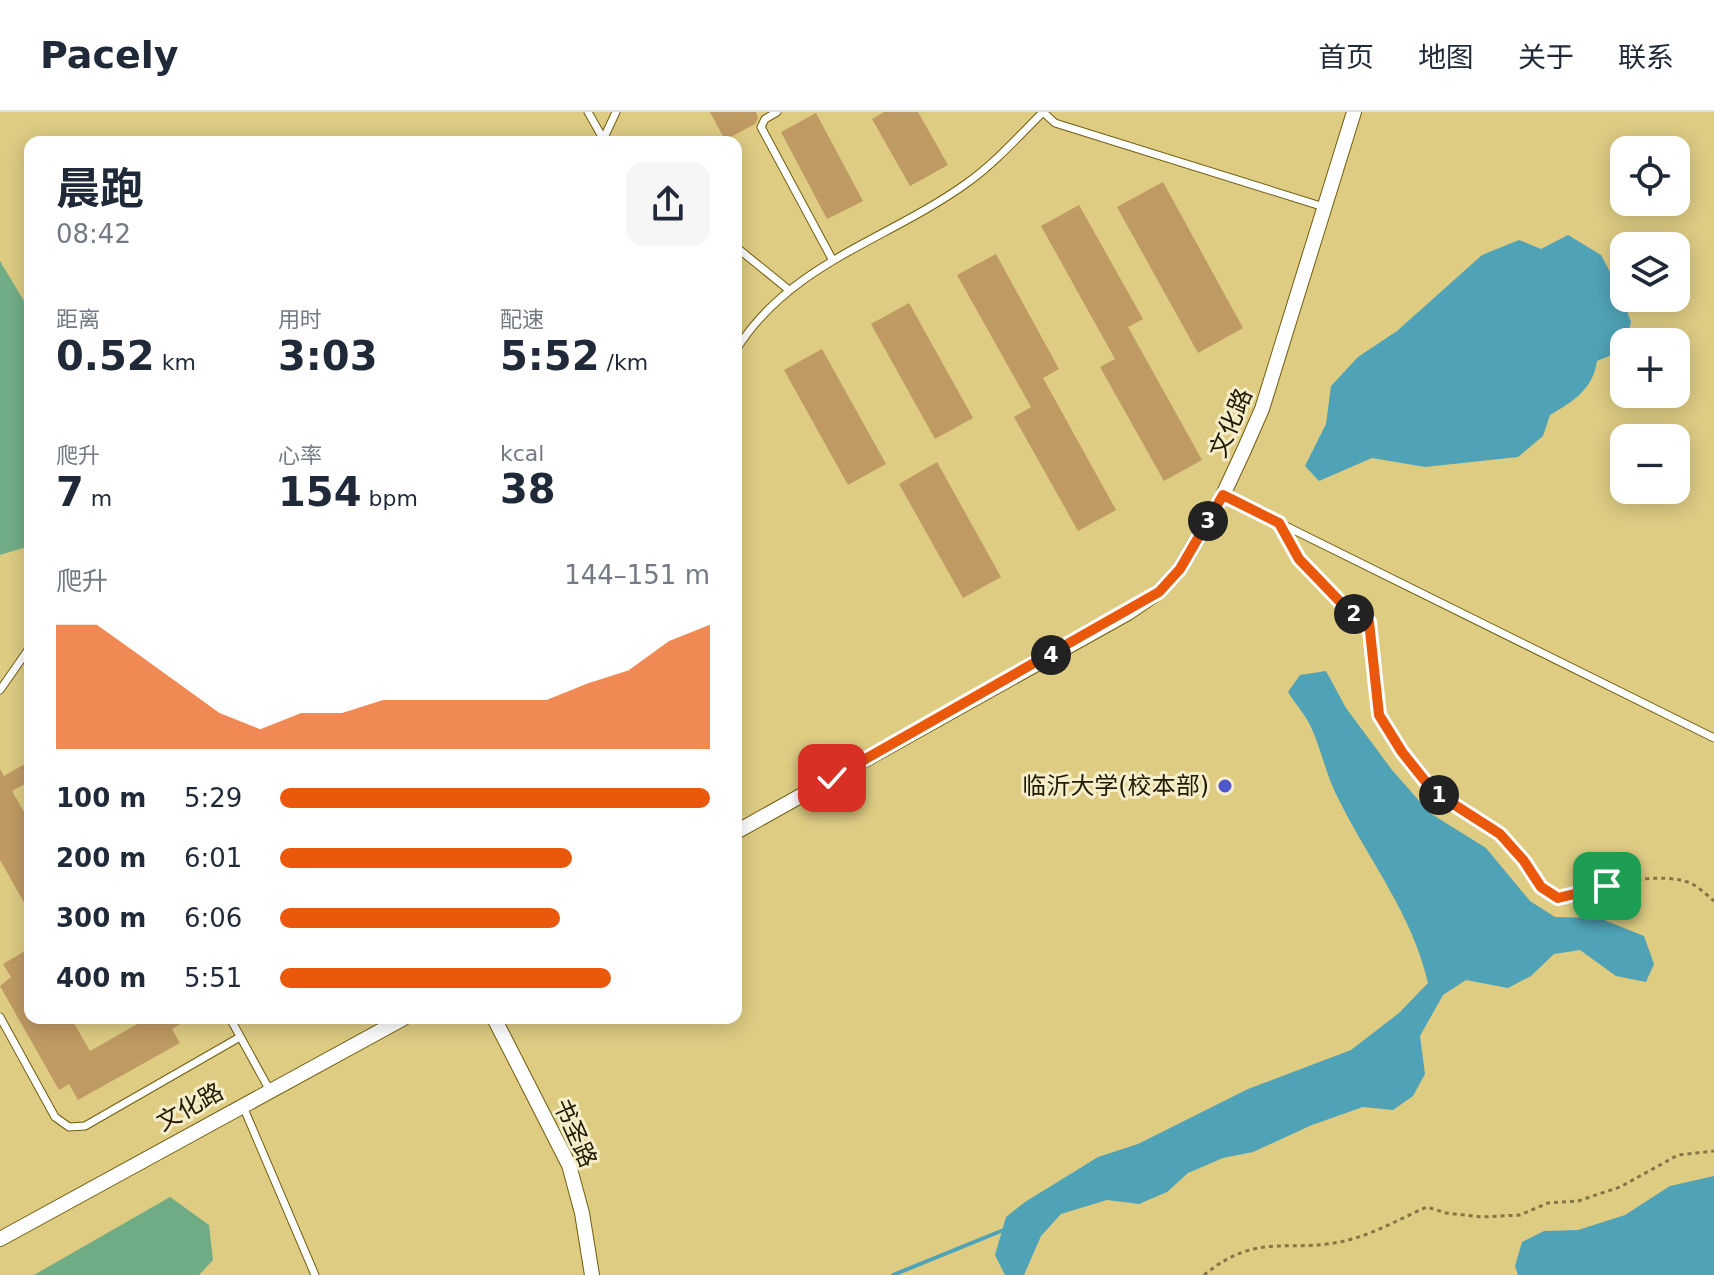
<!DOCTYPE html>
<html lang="zh">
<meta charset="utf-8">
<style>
:root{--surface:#fff;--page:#f6f6f7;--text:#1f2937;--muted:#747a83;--line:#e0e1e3;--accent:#ea580c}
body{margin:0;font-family:"DejaVu Sans","Noto Sans SC",sans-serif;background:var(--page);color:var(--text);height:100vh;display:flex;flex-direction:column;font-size:30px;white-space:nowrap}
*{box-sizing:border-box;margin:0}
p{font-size:26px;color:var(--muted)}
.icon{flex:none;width:44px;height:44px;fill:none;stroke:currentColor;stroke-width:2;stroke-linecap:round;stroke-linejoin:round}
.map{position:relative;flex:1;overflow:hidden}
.panel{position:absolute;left:24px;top:24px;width:718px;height:888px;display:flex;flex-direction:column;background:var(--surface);border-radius:16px;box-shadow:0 4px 20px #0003}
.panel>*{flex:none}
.fabs{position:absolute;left:1610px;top:24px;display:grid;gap:16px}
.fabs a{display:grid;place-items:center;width:80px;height:80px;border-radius:16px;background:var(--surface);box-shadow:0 4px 20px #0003;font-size:40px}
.pin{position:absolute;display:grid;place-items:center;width:68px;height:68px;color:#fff;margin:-34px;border-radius:16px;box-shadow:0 4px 12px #0006}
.km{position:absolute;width:40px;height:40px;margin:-20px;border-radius:50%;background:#222;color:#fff;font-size:22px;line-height:40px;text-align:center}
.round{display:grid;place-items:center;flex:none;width:84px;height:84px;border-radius:16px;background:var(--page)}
.overview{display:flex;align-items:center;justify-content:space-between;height:136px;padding:0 32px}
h1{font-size:44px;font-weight:700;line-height:60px}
.metrics{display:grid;grid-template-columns:repeat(3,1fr);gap:12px;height:136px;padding:8px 32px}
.metrics div{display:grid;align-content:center}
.metrics b{font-size:40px;font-weight:700}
.metrics small{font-size:22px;font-weight:400}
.metrics p{font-size:22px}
.chart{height:224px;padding:16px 32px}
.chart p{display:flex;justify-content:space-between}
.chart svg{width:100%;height:144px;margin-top:8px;fill:var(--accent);opacity:.7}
ul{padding:0 32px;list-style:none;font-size:26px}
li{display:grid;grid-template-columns:128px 96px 1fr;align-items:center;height:60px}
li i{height:20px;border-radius:10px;background:var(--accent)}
header{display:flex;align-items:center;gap:48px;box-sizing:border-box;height:112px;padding:0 40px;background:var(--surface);border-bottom:2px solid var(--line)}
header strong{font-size:38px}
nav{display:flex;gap:44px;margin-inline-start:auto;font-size:28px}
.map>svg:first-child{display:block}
.green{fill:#6fab85}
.forest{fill:#71ae87}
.water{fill:#50a3b7}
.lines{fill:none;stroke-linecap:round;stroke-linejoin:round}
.stream{stroke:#50a3b7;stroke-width:4}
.building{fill:#c09a63}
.lane-casing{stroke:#705e0e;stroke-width:9}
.street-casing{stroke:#705e0e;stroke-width:16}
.path{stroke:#837644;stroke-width:3;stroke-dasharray:4 4;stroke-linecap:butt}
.lane{stroke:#fff;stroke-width:7}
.street{stroke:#fff;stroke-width:14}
.route-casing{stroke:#fff;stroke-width:16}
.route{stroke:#ea580c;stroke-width:10}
.poi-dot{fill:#5057cd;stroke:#f6edca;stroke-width:3}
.labels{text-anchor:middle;stroke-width:6;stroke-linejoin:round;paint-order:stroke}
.street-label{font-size:24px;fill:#221a00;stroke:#f6edca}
.poi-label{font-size:24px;fill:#221a00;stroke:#f6edca;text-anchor:end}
</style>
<header>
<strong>Pacely</strong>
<nav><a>首页</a><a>地图</a><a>关于</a><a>联系</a></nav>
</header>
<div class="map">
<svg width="1714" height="1163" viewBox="0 0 1714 1163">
<rect width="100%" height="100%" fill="#decc83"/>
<path class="green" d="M170 1085 209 1113 213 1148 199 1163H34Z"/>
<path class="forest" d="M0 149 30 199V434L0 443Z"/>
<g class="water">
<path d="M1568 123 1601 143 1618 175 1631 210 1624 238 1597 249C1593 277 1574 289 1550 303L1543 324 1518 345 1425 355 1372 346 1319 369 1305 354 1326 312 1331 274 1358 245 1397 219 1482 143 1519 128 1541 137Z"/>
<path d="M1326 559 1346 596 1392 658 1430 701 1486 736 1530 789 1555 805 1599 806 1644 824 1654 852 1646 870 1616 864 1580 838 1554 842 1531 864 1508 876 1466 868 1443 883 1420 924 1425 962 1413 984 1393 998 1363 995 1312 1013 1253 1040 1223 1046 1188 1061 1167 1080 1139 1092 1107 1088 1061 1102 1041 1124 1024 1163H1005L995 1143 1006 1105 1025 1090 1098 1045 1138 1032 1248 977 1351 938 1399 901 1428 871C1412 802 1371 752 1340 690 1328 668 1323 645 1314 622 1309 607 1296 593 1288 580L1300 563Z"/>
<path d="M1714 1064V1163H1518L1515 1154 1522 1130 1544 1119 1578 1118 1625 1103 1670 1074Z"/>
</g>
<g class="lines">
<path class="stream" d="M893 1163 1006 1117"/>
</g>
<g class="building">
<path d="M710 0H756L758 6 755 12 725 28Z"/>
<path d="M884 0H918L948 53 910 74 872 7Z"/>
<path d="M816 1 863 89 827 107 781 20Z"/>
<path d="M1163 70 1243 216 1198 241 1117 95Z"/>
<path d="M1079 93 1143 207 1128 215 1202 348 1164 369 1100 255 1115 247 1041 114Z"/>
<path d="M996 142 1059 257 1043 266 1116 398 1078 419 1014 305 1031 295 957 163Z"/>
<path d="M909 191 973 306 935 327 871 212Z"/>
<path d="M822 237 886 352 848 373 784 258Z"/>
<path d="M937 350 1001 465 963 486 899 372Z"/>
<path d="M30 649V669L12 679 30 710V801L0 748V657L4 664Z"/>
<path d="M30 836V906H71L90 939 148 906H190L172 917 180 931 78 988 69 972 59 978 0 874 11 865 3 852Z"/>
</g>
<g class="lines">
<defs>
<g id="lane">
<path d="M588 0 605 30"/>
<path d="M777 0 765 7 761 15 832 147"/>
<path d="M1043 0 1055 11 1324 95"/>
<path d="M602 30 616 0"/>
<path d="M736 135 789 178"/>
<path d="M736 238C790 151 888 128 967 71 995 51 1019 24 1043 0"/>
<path d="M1223 383 1714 626"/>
<path d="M0 578 30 535"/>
<path d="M0 905 55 1005 69 1015 85 1014 240 925"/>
<path d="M230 906 269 977"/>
<path d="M242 992 315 1163"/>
</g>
<g id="street">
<path d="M736 720 1128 501 1159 480 1180 457 1223 383 1244 338 1262 297 1354 0"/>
<path d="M494 906 569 1053 582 1101 592 1163"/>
<path d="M0 1127 404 906"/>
</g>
</defs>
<use href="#lane" class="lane-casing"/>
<use href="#street" class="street-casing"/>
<g class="path">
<path d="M1288 428C1305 459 1337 493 1369 510L1379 603 1402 640 1433 679 1500 722 1524 749 1541 775 1558 786C1589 775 1665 756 1694 773 1701 777 1708 784 1714 789"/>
<path d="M1204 1163C1260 1117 1291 1144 1352 1127 1378 1120 1403 1105 1427 1095L1446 1101 1482 1105 1520 1103 1548 1091 1578 1089 1620 1075 1678 1043 1714 1039"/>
</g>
<use href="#lane" class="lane"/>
<use href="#street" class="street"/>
</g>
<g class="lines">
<defs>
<path id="route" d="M832 666 1159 480 1180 457 1223 383 1279 411 1299 447 1349 499 1369 510 1379 603 1402 640 1433 679 1500 722 1524 749 1541 775 1558 786 1607 774"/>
</defs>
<use href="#route" class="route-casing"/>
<use href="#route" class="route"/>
</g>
<circle class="poi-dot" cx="1225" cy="674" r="8"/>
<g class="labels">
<g class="street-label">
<text transform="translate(1231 311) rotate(-67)" y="8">文化路</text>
<text transform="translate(190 995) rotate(-29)" y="8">文化路</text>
<text transform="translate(575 1021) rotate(66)" y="8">书圣路</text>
</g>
<g class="poi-label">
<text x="1209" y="682">临沂大学(校本部)</text>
</g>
</g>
</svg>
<div class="fabs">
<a><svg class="icon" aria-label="locate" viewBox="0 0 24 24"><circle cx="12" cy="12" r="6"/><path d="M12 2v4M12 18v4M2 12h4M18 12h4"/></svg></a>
<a><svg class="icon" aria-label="layers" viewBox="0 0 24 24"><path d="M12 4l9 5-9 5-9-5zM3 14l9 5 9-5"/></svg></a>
<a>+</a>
<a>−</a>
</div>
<div class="pin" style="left:1607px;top:774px;background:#1e9e55"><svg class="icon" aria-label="arrive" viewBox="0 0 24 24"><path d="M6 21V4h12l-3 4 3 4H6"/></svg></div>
<div class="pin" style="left:832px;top:666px;background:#d93025"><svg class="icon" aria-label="check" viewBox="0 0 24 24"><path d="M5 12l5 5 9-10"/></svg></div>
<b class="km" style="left:1439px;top:683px">1</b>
<b class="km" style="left:1354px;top:502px">2</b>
<b class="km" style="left:1208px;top:409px">3</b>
<b class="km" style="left:1051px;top:543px">4</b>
<section class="panel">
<div class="overview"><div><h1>晨跑</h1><p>08:42</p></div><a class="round"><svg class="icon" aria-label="share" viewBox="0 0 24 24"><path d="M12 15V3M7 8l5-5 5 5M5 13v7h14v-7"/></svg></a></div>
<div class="metrics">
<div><p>距离</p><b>0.52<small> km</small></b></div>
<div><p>用时</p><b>3:03</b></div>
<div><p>配速</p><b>5:52<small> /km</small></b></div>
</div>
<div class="metrics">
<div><p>爬升</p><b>7<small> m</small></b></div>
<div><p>心率</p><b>154<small> bpm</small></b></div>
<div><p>kcal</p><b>38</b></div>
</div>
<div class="chart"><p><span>爬升</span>144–151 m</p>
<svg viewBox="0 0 160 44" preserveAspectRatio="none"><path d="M0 44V6L10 6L20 15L30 24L40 33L50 38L60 33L70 33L80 29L90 29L100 29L110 29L120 29L130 24L140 20L150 11L160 6V44z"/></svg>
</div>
<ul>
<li><b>100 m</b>5:29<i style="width:100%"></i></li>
<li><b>200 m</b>6:01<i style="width:68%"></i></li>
<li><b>300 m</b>6:06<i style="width:65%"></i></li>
<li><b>400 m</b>5:51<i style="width:77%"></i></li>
</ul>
</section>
</div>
